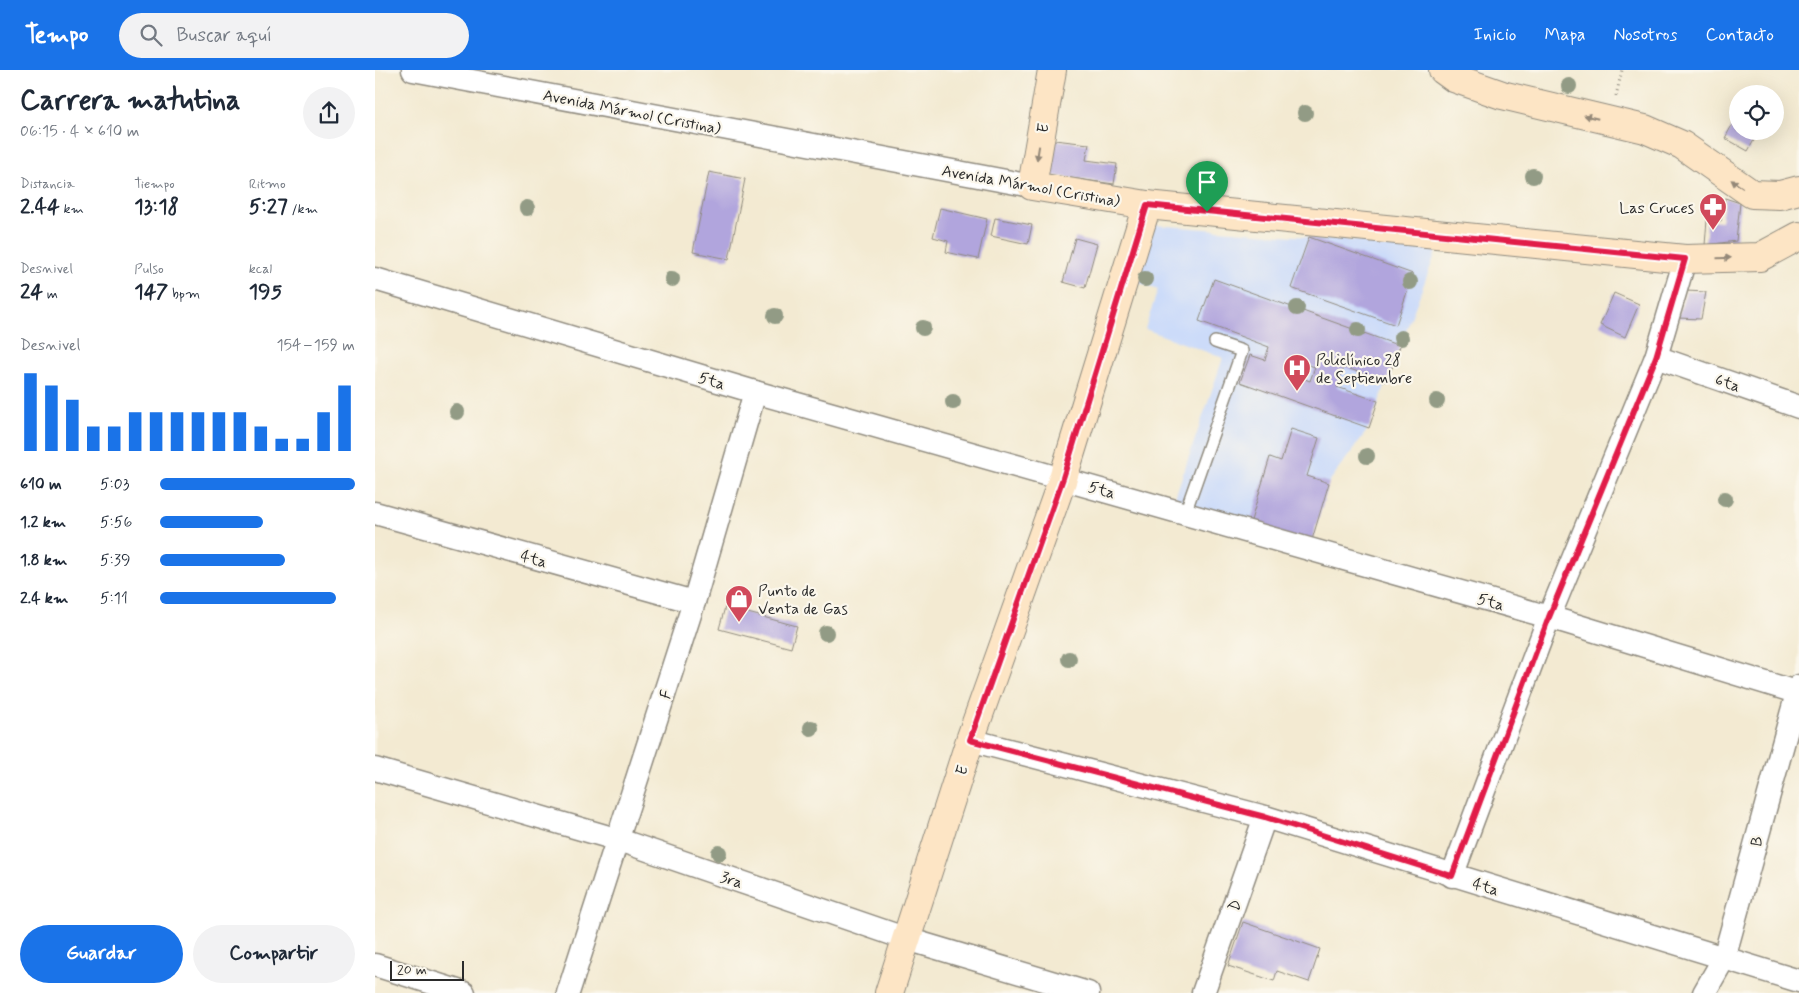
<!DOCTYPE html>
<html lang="es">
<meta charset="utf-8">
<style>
:root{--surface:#fff;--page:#f2f2f3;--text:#1f2937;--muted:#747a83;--accent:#1a73e8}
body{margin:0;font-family:Mynerve,sans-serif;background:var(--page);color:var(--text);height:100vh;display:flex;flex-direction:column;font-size:19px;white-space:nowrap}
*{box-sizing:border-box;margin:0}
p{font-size:16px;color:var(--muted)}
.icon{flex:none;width:28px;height:28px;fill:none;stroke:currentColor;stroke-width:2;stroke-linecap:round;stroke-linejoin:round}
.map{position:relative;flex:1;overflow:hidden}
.sheet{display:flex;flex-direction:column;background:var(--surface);width:375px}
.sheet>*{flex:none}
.controls{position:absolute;left:1354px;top:15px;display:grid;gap:10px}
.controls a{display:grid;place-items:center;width:55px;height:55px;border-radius:50%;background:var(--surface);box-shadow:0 5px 20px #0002;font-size:25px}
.scale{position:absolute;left:15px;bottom:12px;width:74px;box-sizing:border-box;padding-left:5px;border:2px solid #2b2b2b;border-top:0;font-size:14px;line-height:18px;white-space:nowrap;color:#2b2b2b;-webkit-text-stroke:4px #fbf7ec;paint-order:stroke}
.pin{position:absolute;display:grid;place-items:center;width:42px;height:42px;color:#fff;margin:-51px -21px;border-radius:50% 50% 50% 0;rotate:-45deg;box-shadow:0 0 5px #0007}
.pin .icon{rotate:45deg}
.round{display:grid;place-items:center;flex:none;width:52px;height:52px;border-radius:26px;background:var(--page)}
.overview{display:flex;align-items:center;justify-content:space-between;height:85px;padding:0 20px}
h1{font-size:28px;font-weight:800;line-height:38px}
.stats{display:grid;grid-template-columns:repeat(3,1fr);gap:8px;height:85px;padding:5px 20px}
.stats div{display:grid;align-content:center}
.stats b{font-size:21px;font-weight:800}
.stats small{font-size:14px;font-weight:400}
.stats p{font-size:14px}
.chart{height:140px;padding:10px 20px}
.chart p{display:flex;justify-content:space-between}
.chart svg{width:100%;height:90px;margin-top:5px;stroke:var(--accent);stroke-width:6}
.primary-button{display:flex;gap:10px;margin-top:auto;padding:10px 20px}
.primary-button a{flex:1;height:58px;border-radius:30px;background:var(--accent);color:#fff;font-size:20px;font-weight:800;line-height:58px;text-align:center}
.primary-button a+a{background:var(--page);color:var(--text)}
ul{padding:0 20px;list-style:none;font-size:16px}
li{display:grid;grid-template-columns:80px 60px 1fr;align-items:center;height:38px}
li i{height:12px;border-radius:6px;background:var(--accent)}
header{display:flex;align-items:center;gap:30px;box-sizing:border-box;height:70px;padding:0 25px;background:var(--accent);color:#fff}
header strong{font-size:24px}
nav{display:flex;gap:28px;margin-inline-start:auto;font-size:18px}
.search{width:350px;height:45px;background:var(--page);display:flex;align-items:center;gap:12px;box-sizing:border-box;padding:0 18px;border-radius:28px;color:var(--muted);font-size:19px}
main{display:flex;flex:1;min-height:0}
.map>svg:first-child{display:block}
.built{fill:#ccdbf9}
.building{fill:#b1a5dd;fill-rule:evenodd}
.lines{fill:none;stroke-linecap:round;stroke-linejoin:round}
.lane-casing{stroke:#8f8a7e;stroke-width:14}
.street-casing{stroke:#8f8a7e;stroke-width:25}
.secondary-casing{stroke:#8f8a7e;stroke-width:30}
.path{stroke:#8f8a7e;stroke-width:3;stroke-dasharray:1 4;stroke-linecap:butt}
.lane{stroke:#fff;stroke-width:11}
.street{stroke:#fff;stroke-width:22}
.secondary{stroke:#fde5c5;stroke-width:28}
.tree{fill:#929b85}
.oneway{fill:#948878}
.route-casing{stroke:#fff;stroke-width:10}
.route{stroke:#e11d48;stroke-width:6}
.labels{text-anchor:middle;stroke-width:4.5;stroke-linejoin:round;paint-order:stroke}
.street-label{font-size:16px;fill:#2b2b2b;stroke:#fbf7ec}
.poi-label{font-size:16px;fill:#2b2b2b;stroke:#fbf7ec;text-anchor:start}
</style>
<header>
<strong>Tempo</strong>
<div class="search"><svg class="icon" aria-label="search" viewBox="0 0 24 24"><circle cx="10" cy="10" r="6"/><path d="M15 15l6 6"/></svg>Buscar aquí</div>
<nav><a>Inicio</a><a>Mapa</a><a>Nosotros</a><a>Contacto</a></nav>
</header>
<main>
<section class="sheet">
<div class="overview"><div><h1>Carrera matutina</h1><p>06:15 · 4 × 610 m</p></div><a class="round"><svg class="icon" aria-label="share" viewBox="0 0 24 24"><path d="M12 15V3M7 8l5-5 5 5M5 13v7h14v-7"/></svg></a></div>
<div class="stats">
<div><p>Distancia</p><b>2.44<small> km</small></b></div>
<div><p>Tiempo</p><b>13:18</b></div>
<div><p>Ritmo</p><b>5:27<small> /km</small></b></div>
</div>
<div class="stats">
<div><p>Desnivel</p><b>24<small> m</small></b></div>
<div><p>Pulso</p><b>147<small> bpm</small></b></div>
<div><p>kcal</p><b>195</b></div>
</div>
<div class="chart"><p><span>Desnivel</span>154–159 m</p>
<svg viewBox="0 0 160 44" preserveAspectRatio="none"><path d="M5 44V6M15 44V12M25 44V19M35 44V32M45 44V32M55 44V25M65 44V25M75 44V25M85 44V25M95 44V25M105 44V25M115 44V32M125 44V38M135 44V38M145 44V25M155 44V12"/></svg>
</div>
<ul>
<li><b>610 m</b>5:03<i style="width:100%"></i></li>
<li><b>1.2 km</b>5:56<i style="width:53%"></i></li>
<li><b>1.8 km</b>5:39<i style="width:64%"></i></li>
<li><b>2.4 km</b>5:11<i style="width:90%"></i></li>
</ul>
<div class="primary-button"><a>Guardar</a><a>Compartir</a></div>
</section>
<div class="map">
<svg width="1424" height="923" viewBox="0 0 1424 923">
<rect width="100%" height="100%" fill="#fbf7ec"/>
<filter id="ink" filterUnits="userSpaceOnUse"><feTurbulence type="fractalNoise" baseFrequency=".02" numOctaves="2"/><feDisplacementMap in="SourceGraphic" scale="10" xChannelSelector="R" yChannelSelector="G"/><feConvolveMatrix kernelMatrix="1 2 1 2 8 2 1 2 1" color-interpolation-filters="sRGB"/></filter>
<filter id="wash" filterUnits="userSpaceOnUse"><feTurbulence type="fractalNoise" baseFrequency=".0096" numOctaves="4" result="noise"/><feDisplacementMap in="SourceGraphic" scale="20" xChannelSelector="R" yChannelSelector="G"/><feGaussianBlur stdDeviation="1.12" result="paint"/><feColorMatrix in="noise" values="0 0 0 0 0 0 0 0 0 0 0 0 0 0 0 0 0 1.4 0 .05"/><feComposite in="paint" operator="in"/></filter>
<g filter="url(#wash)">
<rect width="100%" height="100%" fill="#f3ead2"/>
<path class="built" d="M779 155 1063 177 994 358 954 412 936 473 799 430 848 288 770 259 783 219 762 212Z"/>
<g id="blocks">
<g class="building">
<path d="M1362 46V61H1384L1373 81 1350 68Z"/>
<path d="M671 69 714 74 711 90 742 94 739 114 666 104Z"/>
<path d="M334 102 370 109 354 189 318 182Z"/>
<path d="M1350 128 1365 133 1361 171 1330 175 1332 150 1346 151Z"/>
<path d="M565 138 612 149 603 189 571 182 573 171 558 167Z"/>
<path d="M620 148 657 155 653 174 616 166Z"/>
<path d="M934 167 1038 204 1021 255 916 218Z"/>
<path d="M700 168 722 174 710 218 688 212Z"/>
<path d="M839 209 1025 276 1012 312 969 297 962 317 1003 331 994 358 865 312 875 285 890 290 894 277 824 251ZM921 291 940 297 935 311 917 304Z"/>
<path d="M1311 221 1331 222 1326 249 1303 248Z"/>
<path d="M1239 223 1264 234 1250 267 1225 255Z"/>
<path d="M916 359 944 368 932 406 954 413 936 473 875 454 895 387 906 391Z"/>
<path d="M350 537 422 556 416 578 344 559Z"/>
<path d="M868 852 945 879 934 912 902 901 899 911 853 896Z"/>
</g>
</g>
</g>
<g filter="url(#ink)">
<use href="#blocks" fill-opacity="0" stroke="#8f8a7e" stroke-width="1"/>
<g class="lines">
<defs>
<path id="lane" d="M810 443 867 281 840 272"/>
<g id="street">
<path d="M38 0 657 116"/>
<path d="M0 209 380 322 1174 547 1424 623"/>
<path d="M1281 287 1424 337"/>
<path d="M0 443 319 532"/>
<path d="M595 670 890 747 1424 911"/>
<path d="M0 699 244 770 532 869 713 923"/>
<path d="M1077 806 1174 547 1281 287 1310 189"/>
<path d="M0 895 89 923"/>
<path d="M193 923 319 532 380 322"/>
<path d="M828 923 890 747"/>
<path d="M1329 923 1349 888 1424 616"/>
</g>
<g id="secondary">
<path d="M677 0 657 116 772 135 1310 189 1385 187 1424 166"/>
<path d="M1068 0 1079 8 1127 25 1270 59 1307 75 1377 124 1405 125 1424 120"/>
<path d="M514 923 595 670 688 408 772 135"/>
</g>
</defs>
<use href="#lane" class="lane-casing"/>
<use href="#street" class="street-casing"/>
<use href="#secondary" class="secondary-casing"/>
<path class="path" d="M1241 26 1247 0"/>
<use href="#lane" class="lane"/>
<use href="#street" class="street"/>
<use href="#secondary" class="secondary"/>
</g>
<g class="tree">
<circle cx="1194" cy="16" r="8"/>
<circle cx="930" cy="43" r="8"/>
<circle cx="1158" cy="106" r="8"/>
<circle cx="152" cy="138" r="8"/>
<circle cx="297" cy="209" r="8"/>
<circle cx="770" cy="209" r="8"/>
<circle cx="1035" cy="212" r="8"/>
<circle cx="922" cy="238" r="8"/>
<circle cx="400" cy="246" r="8"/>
<circle cx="548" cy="258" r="8"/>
<circle cx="983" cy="260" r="8"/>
<circle cx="1026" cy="268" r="8"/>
<circle cx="1062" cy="331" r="8"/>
<circle cx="578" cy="332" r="8"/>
<circle cx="82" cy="342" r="8"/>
<circle cx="992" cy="386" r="8"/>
<circle cx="1350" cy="429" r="8"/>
<circle cx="451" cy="563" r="8"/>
<circle cx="694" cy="589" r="8"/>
<circle cx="436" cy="658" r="8"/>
<circle cx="344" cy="783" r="8"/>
</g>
<defs><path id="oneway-solid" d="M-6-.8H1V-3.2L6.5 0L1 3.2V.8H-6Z" transform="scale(1.25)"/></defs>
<g class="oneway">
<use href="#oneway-solid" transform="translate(1216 47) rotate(-166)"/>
<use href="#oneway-solid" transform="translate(663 83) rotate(99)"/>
<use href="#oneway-solid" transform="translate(1362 114) rotate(-145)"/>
<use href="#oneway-solid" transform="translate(1349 188) rotate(-1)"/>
</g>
</g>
<g class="lines" filter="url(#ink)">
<defs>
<path id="route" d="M772 135 1310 189 1281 287 1174 547 1077 806 890 747 595 670 688 408Z"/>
</defs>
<use href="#route" class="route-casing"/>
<use href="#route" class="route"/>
</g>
<defs>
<symbol id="pharmacy-pin" viewBox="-11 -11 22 30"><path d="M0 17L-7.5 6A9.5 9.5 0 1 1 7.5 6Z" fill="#d1495b" stroke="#fbf7ec"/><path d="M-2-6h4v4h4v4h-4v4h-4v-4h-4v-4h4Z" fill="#fff"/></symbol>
<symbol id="hospital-pin" viewBox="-11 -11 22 30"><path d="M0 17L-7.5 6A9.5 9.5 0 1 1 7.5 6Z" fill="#d1495b" stroke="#fbf7ec"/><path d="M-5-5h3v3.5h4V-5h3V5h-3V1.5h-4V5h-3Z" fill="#fff"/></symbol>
<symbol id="shop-pin" viewBox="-11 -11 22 30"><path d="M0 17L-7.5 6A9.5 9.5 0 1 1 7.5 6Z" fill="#d1495b" stroke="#fbf7ec"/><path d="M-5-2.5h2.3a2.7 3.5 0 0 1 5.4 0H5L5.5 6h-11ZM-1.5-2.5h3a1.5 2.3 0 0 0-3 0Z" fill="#fff"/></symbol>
</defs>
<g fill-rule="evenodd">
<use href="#pharmacy-pin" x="1322" y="121" width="32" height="43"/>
<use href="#hospital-pin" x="906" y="282" width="32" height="43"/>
<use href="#shop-pin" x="348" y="513" width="32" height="43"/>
</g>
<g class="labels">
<g class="street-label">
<text transform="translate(257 41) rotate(11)" y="6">Avenida Mármol (Cristina)</text>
<text transform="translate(667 58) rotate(-81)" y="6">E</text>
<text transform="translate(656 115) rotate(10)" y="6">Avenida Mármol (Cristina)</text>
<text transform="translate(337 310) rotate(17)" y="6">5ta</text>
<text transform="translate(1353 312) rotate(19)" y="6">6ta</text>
<text transform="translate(727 419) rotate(16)" y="6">5ta</text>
<text transform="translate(159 488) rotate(16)" y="6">4ta</text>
<text transform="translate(1116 531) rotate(16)" y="6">5ta</text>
<text transform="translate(290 624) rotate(-72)" y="6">F</text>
<text transform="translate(586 700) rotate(-72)" y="6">E</text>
<text transform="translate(1381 771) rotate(-75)" y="6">B</text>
<text transform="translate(357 809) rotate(19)" y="6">3ra</text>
<text transform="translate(1111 816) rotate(17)" y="6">4ta</text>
<text transform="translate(859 835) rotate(-71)" y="6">D</text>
</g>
<g class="poi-label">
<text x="1319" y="143" text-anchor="end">Las Cruces</text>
<text x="941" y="295">Policlínico 28<tspan x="941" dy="18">de Septiembre</tspan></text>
<text x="383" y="526">Punto de<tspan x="383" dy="18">Venta de Gas</tspan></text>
</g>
</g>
</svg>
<div class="controls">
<a><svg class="icon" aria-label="locate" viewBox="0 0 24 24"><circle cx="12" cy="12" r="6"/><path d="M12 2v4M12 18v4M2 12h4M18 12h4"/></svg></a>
</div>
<div class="scale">20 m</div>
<div class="pin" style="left:832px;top:142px;background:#1e9e55"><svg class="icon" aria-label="arrive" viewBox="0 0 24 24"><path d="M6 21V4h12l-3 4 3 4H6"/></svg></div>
</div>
</main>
